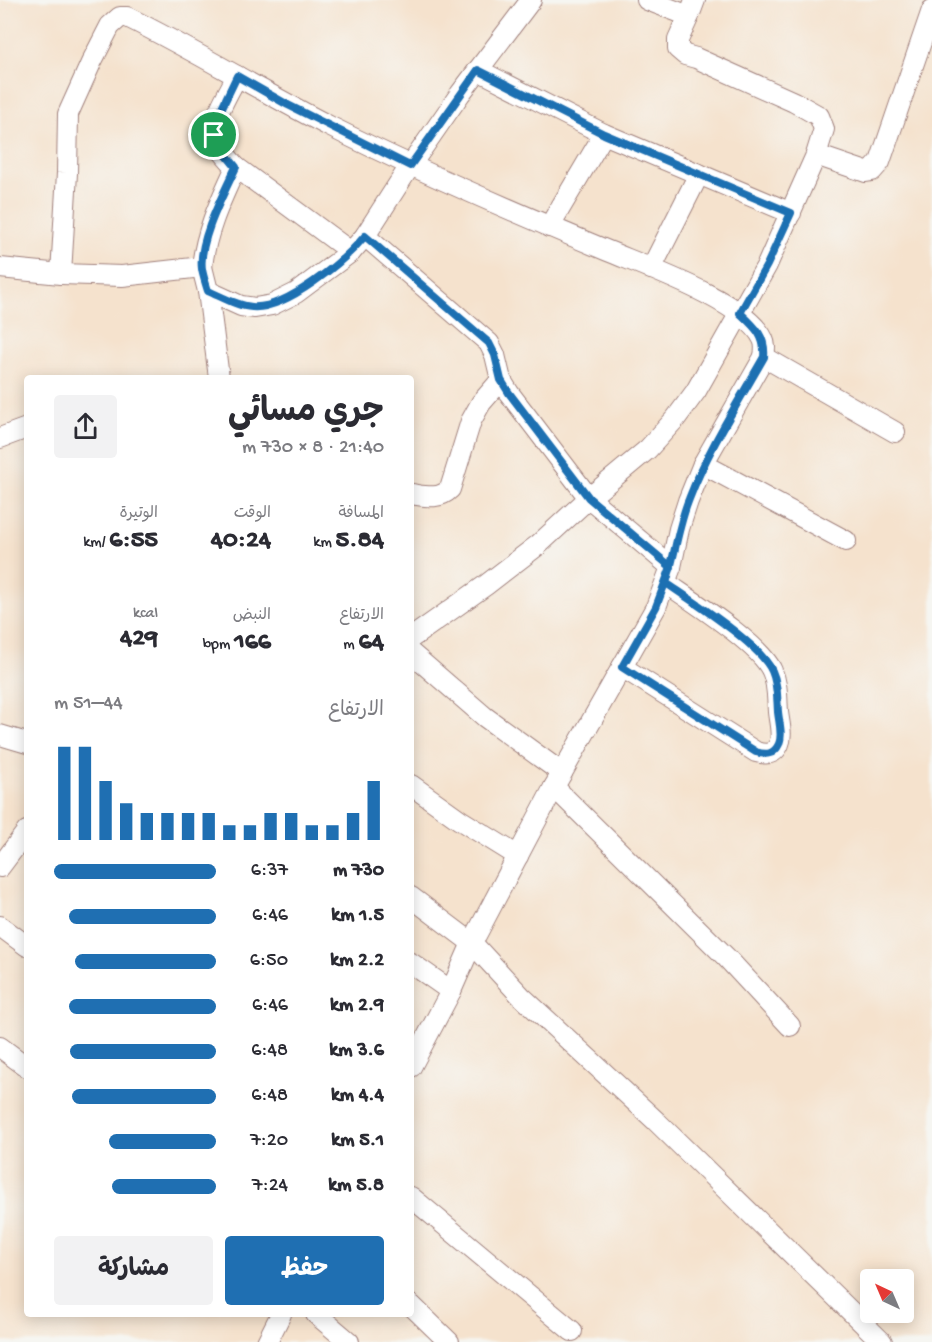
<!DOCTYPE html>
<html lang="ar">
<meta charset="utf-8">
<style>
:root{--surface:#fff;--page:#f2f2f3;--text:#2b2b33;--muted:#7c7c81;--accent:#1f6fb2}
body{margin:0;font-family:"Gochi Hand","Playpen Sans Arabic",sans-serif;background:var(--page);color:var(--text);direction:rtl;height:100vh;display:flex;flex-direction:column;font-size:22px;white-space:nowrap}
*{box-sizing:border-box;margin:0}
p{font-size:20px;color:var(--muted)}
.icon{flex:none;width:33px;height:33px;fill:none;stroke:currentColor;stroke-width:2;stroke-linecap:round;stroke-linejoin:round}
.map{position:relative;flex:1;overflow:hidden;direction:ltr}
.sheet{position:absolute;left:24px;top:375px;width:390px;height:942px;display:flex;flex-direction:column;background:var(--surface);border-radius:6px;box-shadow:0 3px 15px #0003;direction:rtl}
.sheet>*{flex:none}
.needle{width:39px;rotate:316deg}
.controls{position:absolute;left:860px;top:1269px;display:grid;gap:12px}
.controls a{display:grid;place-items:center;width:54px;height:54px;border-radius:6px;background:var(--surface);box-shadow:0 3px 15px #0003;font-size:30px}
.pin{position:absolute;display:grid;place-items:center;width:51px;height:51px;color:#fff;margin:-26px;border:3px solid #fff;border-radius:50%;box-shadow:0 2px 6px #0007}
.round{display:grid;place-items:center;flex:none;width:63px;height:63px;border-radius:6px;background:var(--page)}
.overview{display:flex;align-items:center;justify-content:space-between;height:102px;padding:0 30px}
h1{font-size:33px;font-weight:700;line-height:45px}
.metrics{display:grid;grid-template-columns:repeat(3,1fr);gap:9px;height:102px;padding:6px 30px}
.metrics div{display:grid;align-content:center}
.metrics b{font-size:26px;font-weight:700}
.metrics small{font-size:16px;font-weight:400}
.metrics p{font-size:16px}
.chart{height:168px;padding:12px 30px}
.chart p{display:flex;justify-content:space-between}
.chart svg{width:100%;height:108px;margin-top:6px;stroke:var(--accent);stroke-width:6}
.cta{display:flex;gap:12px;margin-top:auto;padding:12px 30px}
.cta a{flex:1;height:69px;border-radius:6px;background:var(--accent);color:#fff;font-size:24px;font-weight:700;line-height:69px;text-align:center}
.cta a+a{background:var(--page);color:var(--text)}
ul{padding:0 30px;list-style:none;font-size:20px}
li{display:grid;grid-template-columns:96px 72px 1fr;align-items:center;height:45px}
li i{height:15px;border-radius:8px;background:var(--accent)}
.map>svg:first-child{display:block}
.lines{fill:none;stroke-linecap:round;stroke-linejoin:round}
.minor-casing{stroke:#a0807c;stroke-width:22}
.minor{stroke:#fff;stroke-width:20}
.route-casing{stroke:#fff;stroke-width:12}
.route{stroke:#1f6fb2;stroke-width:8}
</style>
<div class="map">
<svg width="932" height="1342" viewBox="0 0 932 1342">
<rect width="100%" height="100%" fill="#f6f6f2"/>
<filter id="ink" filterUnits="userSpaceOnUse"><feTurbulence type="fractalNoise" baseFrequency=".0167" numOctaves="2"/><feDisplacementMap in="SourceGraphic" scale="12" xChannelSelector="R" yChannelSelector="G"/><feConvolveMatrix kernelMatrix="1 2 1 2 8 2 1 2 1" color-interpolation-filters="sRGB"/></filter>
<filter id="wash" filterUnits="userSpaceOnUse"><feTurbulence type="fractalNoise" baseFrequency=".008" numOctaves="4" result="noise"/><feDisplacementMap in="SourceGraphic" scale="24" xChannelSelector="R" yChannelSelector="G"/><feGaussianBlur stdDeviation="1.35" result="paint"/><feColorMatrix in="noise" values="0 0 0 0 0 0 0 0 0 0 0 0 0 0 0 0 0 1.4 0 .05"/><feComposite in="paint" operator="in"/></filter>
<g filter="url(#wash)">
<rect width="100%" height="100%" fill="#f5e2cd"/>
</g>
<g filter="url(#ink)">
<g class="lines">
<defs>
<g id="minor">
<path d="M647 0 689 16 695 0"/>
<path d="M689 16 678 40V49L685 55 696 58 794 102 819 116 824 129 816 155"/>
<path d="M478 70 604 134 791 213"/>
<path d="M236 167 351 252"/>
<path d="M549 227 604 134"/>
<path d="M365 236 489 343 495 355 501 380 509 393 589 498 648 449 676 418 696 391 767 265 816 155 866 172 872 171 880 162 932 10"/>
<path d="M202 267C206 230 221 200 236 167 228 158 218 148 214 136 210 122 230 90 237 76"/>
<path d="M0 268 61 274 67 173 68 114 91 63 110 26 120 17H127C196 51 262 92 331 127 421 172 514 212 608 251 646 267 746 302 763 339 766 345 765 350 764 357"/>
<path d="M651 269 699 174"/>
<path d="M61 274 122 276 202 267 208 291 219 378"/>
<path d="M208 291 241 306 255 308 272 305 296 293 351 252 365 236 410 166 460 94 531 0"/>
<path d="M0 438 27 428"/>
<path d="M703 464 846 541"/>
<path d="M411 494C425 496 439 500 450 489L471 421 481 403 501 380"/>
<path d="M411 638 486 585 538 545 589 498 671 567"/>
<path d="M411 653 485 717 562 773"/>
<path d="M622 667 756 752C766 755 774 755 779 744 783 735 779 722 778 712 777 699 778 684 772 671 760 644 692 601 666 583"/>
<path d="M0 735 27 743"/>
<path d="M411 785 460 820 518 856"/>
<path d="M554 787 727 958 790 1026"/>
<path d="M0 867 27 831"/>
<path d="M411 897 472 943 521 996 656 1121 882 1342"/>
<path d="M0 926 27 946"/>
<path d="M411 963 451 991"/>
<path d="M0 1047 27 1067"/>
<path d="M411 1067 451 991 472 943 554 787 656 607 671 567 679 529 688 501 703 464 764 357 895 432"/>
<path d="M411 1197 572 1331"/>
<path d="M411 1305 449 1342"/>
<path d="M316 1314 349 1342"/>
<path d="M267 1342 281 1314"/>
</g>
</defs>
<use href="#minor" class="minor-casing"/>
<use href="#minor" class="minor"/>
</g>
</g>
<g class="lines" filter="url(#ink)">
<defs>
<path id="route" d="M214 135 219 146 236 167C224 193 198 241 202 269 203 276 206 284 208 291 222 297 237 306 252 307 286 310 344 261 365 236L489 343 495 355 501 380 509 393 589 498 671 567 656 607 622 667 756 752C766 755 774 755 779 744 783 735 779 722 778 712 777 699 778 684 772 671 760 644 692 601 666 583 675 555 678 526 689 499 708 449 738 403 764 357 766 336 754 326 740 313L767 265 791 213 604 134 478 70 410 166 288 105 237 76 213 126 214 135"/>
</defs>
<use href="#route" class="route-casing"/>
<use href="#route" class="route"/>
</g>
</svg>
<div class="controls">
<a><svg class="needle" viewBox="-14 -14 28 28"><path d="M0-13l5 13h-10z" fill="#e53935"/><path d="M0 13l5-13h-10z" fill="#7c7c81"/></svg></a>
</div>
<div class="pin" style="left:214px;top:135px;background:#1e9e55"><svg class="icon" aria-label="arrive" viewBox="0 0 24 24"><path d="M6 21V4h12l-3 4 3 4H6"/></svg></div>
<section class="sheet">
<div class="overview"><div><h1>جري مسائي</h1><p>21:40 · 8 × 730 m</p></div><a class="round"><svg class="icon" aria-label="share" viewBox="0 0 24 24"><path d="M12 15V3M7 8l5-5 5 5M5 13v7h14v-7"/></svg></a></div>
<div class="metrics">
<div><p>المسافة</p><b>5.84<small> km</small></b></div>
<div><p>الوقت</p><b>40:24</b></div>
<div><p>الوتيرة</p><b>6:55<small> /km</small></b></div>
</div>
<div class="metrics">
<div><p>الارتفاع</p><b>64<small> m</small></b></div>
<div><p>النبض</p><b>166<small> bpm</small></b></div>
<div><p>kcal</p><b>429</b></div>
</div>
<div class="chart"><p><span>الارتفاع</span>44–51 m</p>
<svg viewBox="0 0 160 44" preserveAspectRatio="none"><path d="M5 44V6M15 44V6M25 44V20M35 44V29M45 44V33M55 44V33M65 44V33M75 44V33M85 44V38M95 44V38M105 44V33M115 44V33M125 44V38M135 44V38M145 44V33M155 44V20"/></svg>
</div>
<ul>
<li><b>730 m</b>6:37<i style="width:100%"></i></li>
<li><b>1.5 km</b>6:46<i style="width:91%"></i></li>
<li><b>2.2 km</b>6:50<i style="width:87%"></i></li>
<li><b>2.9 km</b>6:46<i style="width:91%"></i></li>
<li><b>3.6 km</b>6:48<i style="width:90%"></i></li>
<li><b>4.4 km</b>6:48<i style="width:89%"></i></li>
<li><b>5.1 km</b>7:20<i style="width:66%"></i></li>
<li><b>5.8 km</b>7:24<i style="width:64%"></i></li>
</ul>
<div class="cta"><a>حفظ</a><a>مشاركة</a></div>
</section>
</div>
